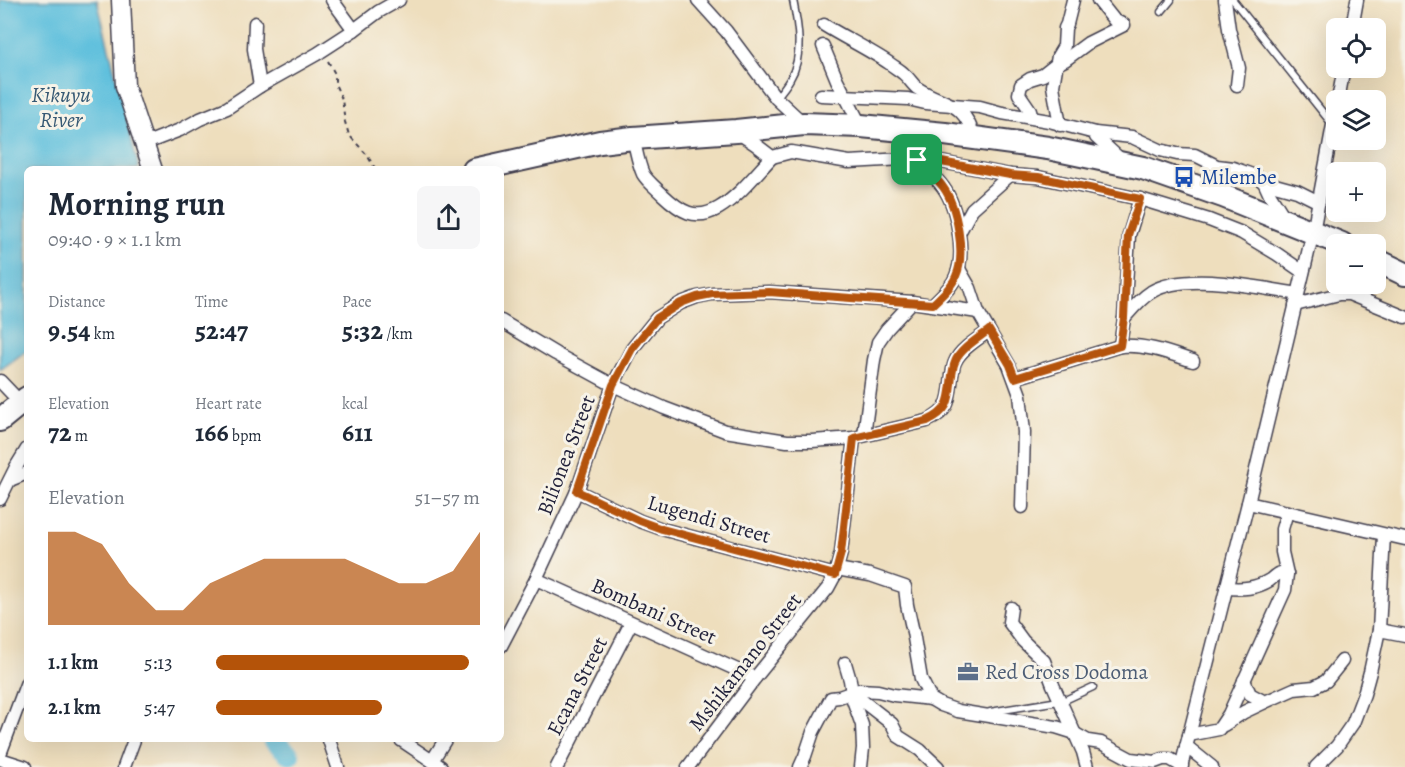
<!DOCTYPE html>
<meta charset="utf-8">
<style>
:root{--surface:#fff;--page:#f6f6f7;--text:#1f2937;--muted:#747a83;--accent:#b45309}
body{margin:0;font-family:Alegreya,serif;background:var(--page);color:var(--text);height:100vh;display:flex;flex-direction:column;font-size:22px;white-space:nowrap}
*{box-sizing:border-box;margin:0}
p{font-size:20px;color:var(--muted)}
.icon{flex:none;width:33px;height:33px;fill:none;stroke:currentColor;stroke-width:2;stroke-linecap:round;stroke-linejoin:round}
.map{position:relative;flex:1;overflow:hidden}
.side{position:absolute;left:24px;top:166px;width:480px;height:576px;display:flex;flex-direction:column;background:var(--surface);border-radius:9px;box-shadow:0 6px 24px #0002}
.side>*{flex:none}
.buttons{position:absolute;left:1326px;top:18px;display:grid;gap:12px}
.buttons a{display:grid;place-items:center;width:60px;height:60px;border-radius:9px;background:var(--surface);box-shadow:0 6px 24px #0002;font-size:30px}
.pin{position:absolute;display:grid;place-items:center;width:51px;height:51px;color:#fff;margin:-26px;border-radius:12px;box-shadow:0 3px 9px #0006}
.round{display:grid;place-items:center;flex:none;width:63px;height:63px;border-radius:9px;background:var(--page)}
.head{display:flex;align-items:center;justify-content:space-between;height:102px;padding:0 24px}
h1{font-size:33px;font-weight:700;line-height:45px}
.metrics{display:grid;grid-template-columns:repeat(3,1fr);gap:9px;height:102px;padding:6px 24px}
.metrics div{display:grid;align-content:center}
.metrics b{font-size:26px;font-weight:700}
.metrics small{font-size:16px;font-weight:400}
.metrics p{font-size:16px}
.chart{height:168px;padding:12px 24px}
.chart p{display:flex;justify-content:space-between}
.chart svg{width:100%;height:108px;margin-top:6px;fill:var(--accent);opacity:.7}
ul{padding:0 24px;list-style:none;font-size:20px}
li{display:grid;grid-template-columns:96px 72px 1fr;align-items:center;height:45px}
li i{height:15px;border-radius:8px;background:var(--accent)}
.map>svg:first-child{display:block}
.water{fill:#5ec0dd;stroke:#40718c;stroke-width:1.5}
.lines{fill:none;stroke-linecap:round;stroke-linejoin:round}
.river{stroke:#5ec0dd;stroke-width:20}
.lane-casing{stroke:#413e4e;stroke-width:9}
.street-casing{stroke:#413e4e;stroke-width:15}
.secondary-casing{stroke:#413e4e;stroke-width:21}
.highway-casing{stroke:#413e4e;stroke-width:26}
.path{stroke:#413e4e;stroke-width:2;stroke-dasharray:4.5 4.5;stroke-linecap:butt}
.lane{stroke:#fff;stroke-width:6}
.street{stroke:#fff;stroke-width:12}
.secondary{stroke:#fff;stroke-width:18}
.highway{stroke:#fff;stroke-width:22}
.route-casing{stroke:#fff;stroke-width:12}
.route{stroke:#b45309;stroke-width:8}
.labels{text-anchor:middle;stroke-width:6;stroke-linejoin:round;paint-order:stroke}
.transit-label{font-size:21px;fill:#164399;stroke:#f7f3e8;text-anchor:start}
.street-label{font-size:21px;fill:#22223b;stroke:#f7f3e8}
.service-label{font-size:21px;fill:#4e5e75;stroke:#f7f3e8;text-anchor:start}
.water-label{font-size:22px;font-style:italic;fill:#375974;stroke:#f7f3e8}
</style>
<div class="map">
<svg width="1405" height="767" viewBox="0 0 1405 767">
<rect width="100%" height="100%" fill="#f7f3e8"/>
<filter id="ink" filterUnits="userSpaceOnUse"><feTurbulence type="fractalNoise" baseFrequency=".0167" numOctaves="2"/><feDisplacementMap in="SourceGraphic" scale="12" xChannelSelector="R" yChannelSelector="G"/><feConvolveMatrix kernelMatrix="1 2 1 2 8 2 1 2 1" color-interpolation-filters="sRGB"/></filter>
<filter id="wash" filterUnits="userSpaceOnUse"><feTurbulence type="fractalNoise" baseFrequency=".008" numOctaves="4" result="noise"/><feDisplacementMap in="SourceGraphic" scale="24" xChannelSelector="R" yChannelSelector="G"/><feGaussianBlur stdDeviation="1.35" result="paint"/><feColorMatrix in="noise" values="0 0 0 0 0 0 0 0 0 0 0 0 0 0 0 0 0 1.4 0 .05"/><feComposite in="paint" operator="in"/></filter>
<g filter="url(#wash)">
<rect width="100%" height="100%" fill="#eedebd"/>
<path class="water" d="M0 0H97L139 169 27 170V350L0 370Z"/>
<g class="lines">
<path class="river" d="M273 740 290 755"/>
</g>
</g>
<g filter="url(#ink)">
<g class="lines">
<defs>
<g id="lane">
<path d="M1233 0 1332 124"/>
<path d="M1161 12 1171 0"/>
<path d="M776 98C781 92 786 86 790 79 804 56 798 25 793 0"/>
<path d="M990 712 1065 700 1093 687"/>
</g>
<g id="street">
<path d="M332 0 354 30"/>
<path d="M698 0 726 31 776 98 804 124"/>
<path d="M1225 0 1229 29 1239 68 1237 85"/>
<path d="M255 23 254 49 260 86"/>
<path d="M824 25C845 38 868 49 889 63 894 67 900 70 904 74 909 78 912 84 917 88 944 106 964 99 974 138"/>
<path d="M1352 28 1357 0"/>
<path d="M823 46 837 80 861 126"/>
<path d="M821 95 908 99 925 103 980 107 1002 113 1049 121 1095 133 1132 137 1160 150 1177 154 1195 155 1217 166 1233 168 1255 176 1264 182 1297 191 1319 202"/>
<path d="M1338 100 1344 68"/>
<path d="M1031 117 1030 110 1019 94 1021 85 1030 79 1043 75 1057 64 1065 60 1088 43 1124 25 1114 20 1098 0"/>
<path d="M1060 125 1053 86 1058 56 1064 46 1065 28 1067 24 1073 0"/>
<path d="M737 132 755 144 772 157 791 152 849 162 904 159 936 161 1010 175 1038 177 1140 199 1209 220 1242 233 1277 254 1303 272"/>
<path d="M1095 133 1096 137 1121 160"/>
<path d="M633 138C636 149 638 163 643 174 647 181 656 188 662 194 680 211 695 222 719 208 739 196 756 174 772 157"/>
<path d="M144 144 180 130 200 119 227 108 260 86 317 54 354 30 378 12 399 0"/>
<path d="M917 160C925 169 936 177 943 187 957 206 966 254 956 276 952 287 941 296 933 304"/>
<path d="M1264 182 1269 193 1284 217"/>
<path d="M959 233 972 209 1010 175"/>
<path d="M959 269 970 288 978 312 1009 365 1020 395 1024 432 1022 507"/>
<path d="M1295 305 1339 294H1349L1405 317"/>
<path d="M1124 318C1132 309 1140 299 1151 292 1186 271 1259 288 1298 294"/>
<path d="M501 321 556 354 613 385 664 408 725 431 787 441H812L854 438 927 421C951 410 949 399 952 375 953 371 953 366 955 362 960 349 979 338 989 331"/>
<path d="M1120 346 1124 318 1129 235 1140 199"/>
<path d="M1015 378 1120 346C1146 344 1169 353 1193 361"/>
<path d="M0 381 21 403"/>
<path d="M864 435 874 360 878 342 887 329 912 302"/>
<path d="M10 480 27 473"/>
<path d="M577 491 640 521 662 529 835 575"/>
<path d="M0 499 16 467 27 449"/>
<path d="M1248 503 1405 539"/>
<path d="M837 569 870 575 905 587 907 605 913 632 921 679 931 699 941 705 958 711 1056 727 1072 732 1088 741 1101 743 1131 759 1155 762 1163 759H1170L1182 766"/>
<path d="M536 579 755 678"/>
<path d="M1226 588C1243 589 1255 589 1270 580 1276 575 1279 571 1287 574"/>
<path d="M1011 608 1009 622 1023 641 1044 661 1053 685 1083 752 1087 767"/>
<path d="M1379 630 1405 635"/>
<path d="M501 646 536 579 577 491 613 385 632 349 657 318 681 303 697 297 712 294 769 292 912 302 978 312"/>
<path d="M845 663 850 680 853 700 862 725 863 748 861 767"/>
<path d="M1244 680 1250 694 1265 702 1294 689 1314 687 1326 681 1342 661"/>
<path d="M851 692 892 724 898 736 920 750 938 767"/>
<path d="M1224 725 1244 712 1265 702"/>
<path d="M1189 735 1219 729 1229 714 1285 590 1287 574 1282 552V529L1287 512"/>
<path d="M329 740 338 767"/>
<path d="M401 740 441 767"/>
<path d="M1186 746 1212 767"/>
<path d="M0 754 27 682"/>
<path d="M0 759 25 767"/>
<path d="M432 761 445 740"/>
<path d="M124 767 134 740"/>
<path d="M557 767 631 623"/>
<path d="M688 767 755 678 828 588 835 575 841 553 854 438"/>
<path d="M800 767 805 756 813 732 831 698 839 697 859 690 878 691 894 695 931 699"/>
<path d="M1181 767 1248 503 1313 232 1336 109"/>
<path d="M1316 767 1337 746 1353 723 1364 694 1370 672 1379 630 1384 535"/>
</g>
<path id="secondary" d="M121 0 125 86 153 170"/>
<g id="highway">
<path d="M474 170 600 142 633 138 736 131 804 124 861 126 945 134 1048 148 1143 168 1223 196 1342 244"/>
<path d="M1376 260 1405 274"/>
<path d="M0 420 27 398"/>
</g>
</defs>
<use href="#lane" class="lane-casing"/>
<use href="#street" class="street-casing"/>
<use href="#secondary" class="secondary-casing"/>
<use href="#highway" class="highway-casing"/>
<path class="path" d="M328 61 335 74V84L342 99 345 122 349 135 367 155 376 170"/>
<use href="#lane" class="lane"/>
<use href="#street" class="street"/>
<use href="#secondary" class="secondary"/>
<use href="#highway" class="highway"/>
</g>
</g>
<g class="lines" filter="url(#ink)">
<defs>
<path id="route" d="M917 160 936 161 1010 175 1038 177 1140 199 1128 235 1124 318 1120 346 1015 378 1010 365 989 330C979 338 960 349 955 362 953 366 953 371 952 375 949 399 951 410 927 421L854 438 841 553 835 575 662 529 640 521 577 491 613 385 632 349 657 318 681 303 697 297 712 294 769 292 933 304C941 296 952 287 956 276 966 255 957 206 943 187 936 177 925 169 917 160Z"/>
</defs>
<use href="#route" class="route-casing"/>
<use href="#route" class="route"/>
</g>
<defs>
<symbol id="bus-bare" viewBox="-9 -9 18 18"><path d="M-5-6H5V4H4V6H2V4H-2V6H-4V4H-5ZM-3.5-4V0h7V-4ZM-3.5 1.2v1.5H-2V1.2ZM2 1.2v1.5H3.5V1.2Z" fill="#1a4fb4" stroke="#f7f3e8" stroke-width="2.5" paint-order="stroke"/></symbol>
<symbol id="office-bare" viewBox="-9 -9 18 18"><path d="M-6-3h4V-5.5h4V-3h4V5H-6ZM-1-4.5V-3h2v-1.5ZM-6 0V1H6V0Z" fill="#5c6f8a" stroke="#f7f3e8" stroke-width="2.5" paint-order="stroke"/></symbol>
</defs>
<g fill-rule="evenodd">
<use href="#bus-bare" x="1169" y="162" width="30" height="30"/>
<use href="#office-bare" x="953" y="657" width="30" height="30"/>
</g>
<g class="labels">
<g class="transit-label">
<text x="1201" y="184">Milembe</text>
</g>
<g class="street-label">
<text transform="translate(566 455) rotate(-69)" y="7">Bilionea Street</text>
<text transform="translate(709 519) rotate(16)" y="7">Lugendi Street</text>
<text transform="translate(654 611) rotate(24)" y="7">Bombani Street</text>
<text transform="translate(745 662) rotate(-52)" y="7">Mshikamano Street</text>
<text transform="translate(577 686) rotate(-63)" y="7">Ecana Street</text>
</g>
<g class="service-label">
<text x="985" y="679">Red Cross Dodoma</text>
</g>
<g class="water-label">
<text x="61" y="102">Kikuyu<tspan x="61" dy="25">River</tspan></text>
</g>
</g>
</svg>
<div class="buttons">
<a><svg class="icon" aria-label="locate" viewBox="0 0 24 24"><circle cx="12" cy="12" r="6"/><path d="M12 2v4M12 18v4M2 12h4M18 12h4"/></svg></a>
<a><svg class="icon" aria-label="layers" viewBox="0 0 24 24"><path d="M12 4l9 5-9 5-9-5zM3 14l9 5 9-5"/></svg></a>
<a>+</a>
<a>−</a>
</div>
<div class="pin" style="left:917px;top:160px;background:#1e9e55"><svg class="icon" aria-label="arrive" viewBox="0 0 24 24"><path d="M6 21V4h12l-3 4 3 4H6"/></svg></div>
<section class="side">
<div class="head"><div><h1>Morning run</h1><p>09:40 · 9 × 1.1 km</p></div><a class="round"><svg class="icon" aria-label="share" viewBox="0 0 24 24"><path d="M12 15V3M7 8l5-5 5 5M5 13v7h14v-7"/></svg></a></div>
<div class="metrics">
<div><p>Distance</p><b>9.54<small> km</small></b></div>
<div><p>Time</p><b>52:47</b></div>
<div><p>Pace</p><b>5:32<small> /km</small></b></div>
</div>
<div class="metrics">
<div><p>Elevation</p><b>72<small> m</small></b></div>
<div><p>Heart rate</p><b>166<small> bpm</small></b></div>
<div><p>kcal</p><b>611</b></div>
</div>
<div class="chart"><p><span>Elevation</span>51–57 m</p>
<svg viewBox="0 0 160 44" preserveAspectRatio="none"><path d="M0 44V6L10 6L20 11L30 27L40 38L50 38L60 27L70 22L80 17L90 17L100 17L110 17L120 22L130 27L140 27L150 22L160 6V44z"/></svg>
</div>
<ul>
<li><b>1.1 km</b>5:13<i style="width:96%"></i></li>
<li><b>2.1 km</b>5:47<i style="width:63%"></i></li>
</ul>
</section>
</div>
